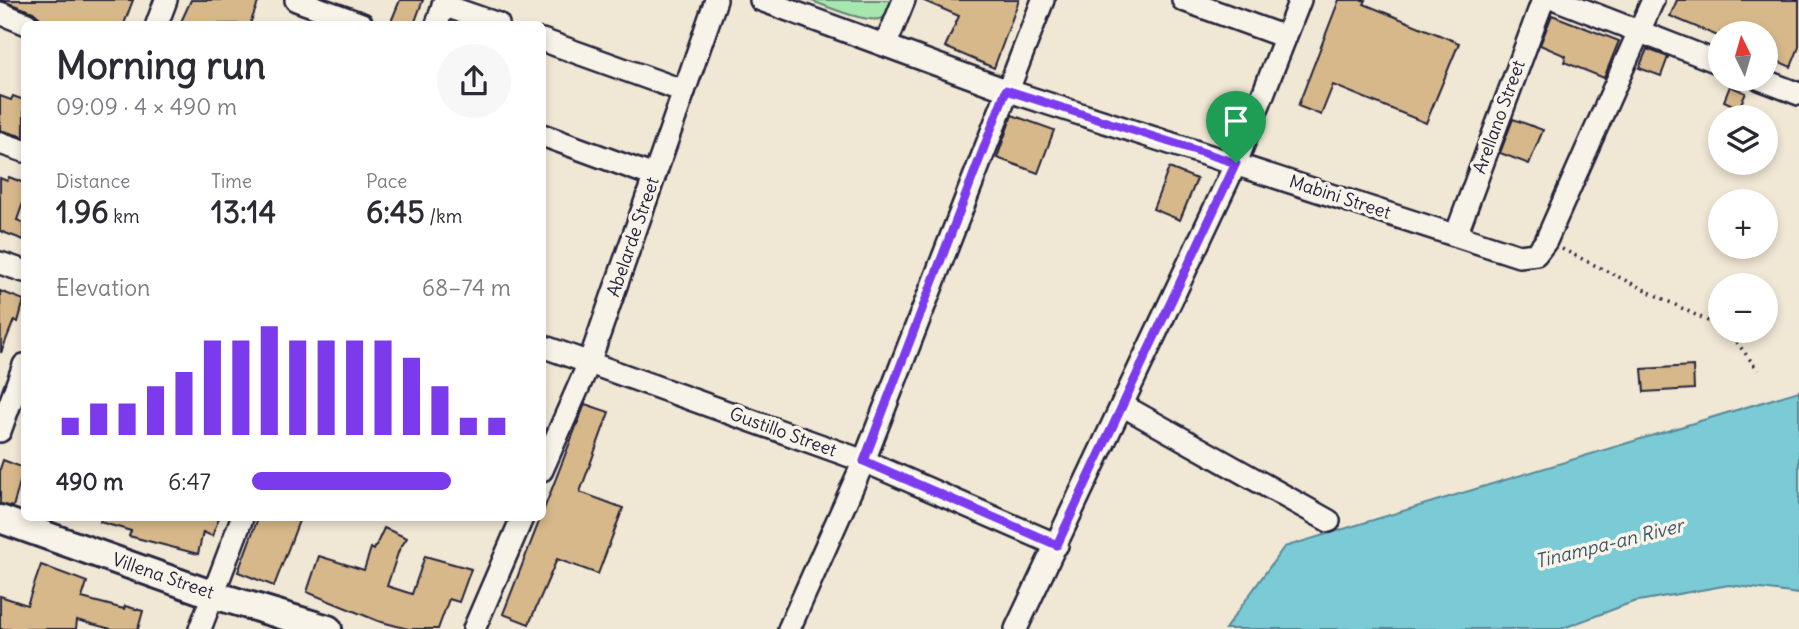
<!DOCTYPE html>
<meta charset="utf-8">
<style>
:root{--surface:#fff;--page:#f7f7f7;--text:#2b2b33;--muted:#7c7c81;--accent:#7c3aed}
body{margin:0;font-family:Delius,sans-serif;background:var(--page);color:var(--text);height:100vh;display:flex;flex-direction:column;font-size:26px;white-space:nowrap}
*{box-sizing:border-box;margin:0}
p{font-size:23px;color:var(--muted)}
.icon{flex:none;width:38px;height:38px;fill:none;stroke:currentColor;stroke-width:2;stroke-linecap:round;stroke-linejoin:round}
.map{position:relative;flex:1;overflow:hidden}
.sheet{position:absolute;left:21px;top:21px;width:525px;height:500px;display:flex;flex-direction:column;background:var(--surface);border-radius:10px;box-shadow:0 4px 10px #0003}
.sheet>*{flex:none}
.needle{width:46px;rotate:355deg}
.tools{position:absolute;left:1708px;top:21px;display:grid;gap:14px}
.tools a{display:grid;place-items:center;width:70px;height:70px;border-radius:50%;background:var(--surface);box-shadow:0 4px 10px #0003;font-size:35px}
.pin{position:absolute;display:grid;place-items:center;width:60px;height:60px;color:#fff;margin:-72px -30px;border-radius:50% 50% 50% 0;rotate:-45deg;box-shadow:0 0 7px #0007}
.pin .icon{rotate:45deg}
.round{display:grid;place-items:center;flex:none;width:74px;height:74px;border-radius:37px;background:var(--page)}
.head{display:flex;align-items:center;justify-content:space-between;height:119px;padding:0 35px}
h1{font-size:38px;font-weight:700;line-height:52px}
.metrics{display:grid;grid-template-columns:repeat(3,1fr);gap:10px;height:119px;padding:7px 35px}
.metrics div{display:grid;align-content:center}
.metrics b{font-size:30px;font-weight:700}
.metrics small{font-size:19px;font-weight:400}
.metrics p{font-size:19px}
.chart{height:196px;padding:14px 35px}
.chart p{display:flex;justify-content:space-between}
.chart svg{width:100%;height:126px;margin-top:7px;stroke:var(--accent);stroke-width:6}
ul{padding:0 35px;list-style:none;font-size:23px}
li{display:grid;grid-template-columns:112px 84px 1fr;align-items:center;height:52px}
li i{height:18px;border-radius:9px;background:var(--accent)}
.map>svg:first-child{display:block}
.green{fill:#a7e6af;stroke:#648475;stroke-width:2}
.water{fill:#7acbd5;stroke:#578797;stroke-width:2}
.building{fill:#d7b88a;stroke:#22223b;stroke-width:2}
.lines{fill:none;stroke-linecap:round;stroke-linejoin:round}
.minor-casing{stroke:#22223b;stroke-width:26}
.major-casing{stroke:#22223b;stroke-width:32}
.path{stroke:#22223b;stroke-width:3.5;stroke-dasharray:2 5;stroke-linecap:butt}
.minor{stroke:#f7f3e8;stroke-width:21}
.major{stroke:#f7f3e8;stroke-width:26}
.route-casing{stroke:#fff;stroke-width:14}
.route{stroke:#7c3aed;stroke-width:9}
.labels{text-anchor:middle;stroke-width:7;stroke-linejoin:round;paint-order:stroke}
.street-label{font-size:18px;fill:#22223b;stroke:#f7f3e8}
.water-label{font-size:19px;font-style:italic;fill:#3c5569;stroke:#f7f3e8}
</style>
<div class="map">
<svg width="1799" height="629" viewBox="0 0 1799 629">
<rect width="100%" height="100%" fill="#f1e7d5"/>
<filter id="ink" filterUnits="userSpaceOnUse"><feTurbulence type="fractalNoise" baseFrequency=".0143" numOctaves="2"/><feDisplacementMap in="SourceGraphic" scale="14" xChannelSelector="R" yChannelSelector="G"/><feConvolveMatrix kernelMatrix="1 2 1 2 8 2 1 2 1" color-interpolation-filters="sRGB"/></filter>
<g filter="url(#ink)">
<path class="green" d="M809 0H894C891 5 890 12 886 16 873 28 825 5 809 0Z"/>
<path class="water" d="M1799 391V594L1729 585 1633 602 1561 629H1225L1284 547Z"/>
<g class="building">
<path d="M0 0H133L124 24H40V18L33 12Z"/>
<path d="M191 0H259L250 24H180Z"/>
<path d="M400 0H423L414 24H390Z"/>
<path d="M922 0H1019L994 68 945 47 959 16Z"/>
<path d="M1339 0H1366L1364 4 1459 43 1426 123 1333 85 1321 115 1298 106Z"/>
<path d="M1677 0H1799V47L1791 67 1766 56V33H1720V37L1670 16Z"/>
<path d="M1552 15 1619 41 1604 78 1564 62 1566 56 1540 45Z"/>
<path d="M1647 49 1668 57 1661 76 1639 68Z"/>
<path d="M1730 86 1746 93 1739 108 1724 101Z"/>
<path d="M0 96 11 100 13 96 24 100V137L0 130Z"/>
<path d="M1012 115 1054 130 1038 173 997 158Z"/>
<path d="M1513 119 1543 130 1529 164 1500 153Z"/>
<path d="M1169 168 1197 179 1180 220 1153 209Z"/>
<path d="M9 177 24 183V200L17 220 24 223V240L0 231V178L7 181Z"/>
<path d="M0 291 24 300 18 322 14 320 1 353Z"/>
<path d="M1693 366 1694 389 1644 392 1642 369Z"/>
<path d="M585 404 609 412 580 492 623 508 598 574 557 559 529 624 503 614Z"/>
<path d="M3 460 24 468 13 507 0 504V469Z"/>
<path d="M101 518H219L212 536 203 532 198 554 129 536 131 531 100 522Z"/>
<path d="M258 518H300L274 586 238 572Z"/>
<path d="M384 528 407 538 399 550 387 586 412 594 425 556 471 569 459 602 449 599 438 629H408L378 621 307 592 319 556 364 570 371 548 374 550Z"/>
<path d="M41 565 87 582 82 598 124 609 125 606 143 611 138 629H111L77 620 76 629H0V596L27 605Z"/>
</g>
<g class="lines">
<defs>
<g id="minor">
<path d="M296 0 362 24"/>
<path d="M761 0 1006 90 1519 256 1536 254 1546 241 1653 0"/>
<path d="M1183 0 1285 37"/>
<path d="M1558 0 1720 63"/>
<path d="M443 5 498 24"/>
<path d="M0 13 27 24"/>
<path d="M157 24 166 0"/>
<path d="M437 24 445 0"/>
<path d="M542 40 684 91"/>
<path d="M886 44 904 0"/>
<path d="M1760 79 1799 94"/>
<path d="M542 135 654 176"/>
<path d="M0 143 24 151"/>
<path d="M1456 235 1543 0"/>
<path d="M0 263 24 271"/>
<path d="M542 346 864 461 1057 545"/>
<path d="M1122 405 1329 521"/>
<path d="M0 431 24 365"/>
<path d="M542 470 589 363 716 0"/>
<path d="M200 629 242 518"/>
<path d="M474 629 522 518"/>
<path d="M789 629 864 461 1043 0"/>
<path d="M1016 629 1236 163 1300 0"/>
</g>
<path id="major" d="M0 519 211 594 328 629"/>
</defs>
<use href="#minor" class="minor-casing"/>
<use href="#major" class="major-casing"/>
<g class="path">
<path d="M1562 249 1720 327"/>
<path d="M1728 331 1758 370"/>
</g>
<use href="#minor" class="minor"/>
<use href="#major" class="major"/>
</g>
</g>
<g class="lines" filter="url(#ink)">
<defs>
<path id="route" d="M1006 90 1236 163 1057 545 864 461Z"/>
</defs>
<use href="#route" class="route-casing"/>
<use href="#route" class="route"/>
</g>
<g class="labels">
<g class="street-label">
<text transform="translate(1499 117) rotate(-70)" y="6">Arellano Street</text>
<text transform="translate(1340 197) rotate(18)" y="6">Mabini Street</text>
<text transform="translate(633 237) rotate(-71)" y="6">Abelarde Street</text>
<text transform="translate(783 432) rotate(20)" y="6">Gustillo Street</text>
<text transform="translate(163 576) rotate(19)" y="6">Villena Street</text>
</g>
<g class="water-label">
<text transform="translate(1609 543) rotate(-14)" y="7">Tinampa-an River</text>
</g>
</g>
</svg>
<div class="tools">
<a><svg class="needle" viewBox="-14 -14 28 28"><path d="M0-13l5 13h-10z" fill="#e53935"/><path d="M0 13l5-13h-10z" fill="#7c7c81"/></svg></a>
<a><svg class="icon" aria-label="layers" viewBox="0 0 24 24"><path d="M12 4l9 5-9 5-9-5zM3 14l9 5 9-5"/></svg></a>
<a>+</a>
<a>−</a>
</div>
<div class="pin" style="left:1236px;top:163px;background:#1e9e55"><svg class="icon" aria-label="arrive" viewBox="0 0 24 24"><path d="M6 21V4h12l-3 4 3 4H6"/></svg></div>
<section class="sheet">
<div class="head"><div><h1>Morning run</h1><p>09:09 · 4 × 490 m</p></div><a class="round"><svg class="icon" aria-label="share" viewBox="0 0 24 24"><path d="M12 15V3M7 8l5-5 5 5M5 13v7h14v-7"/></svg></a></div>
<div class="metrics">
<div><p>Distance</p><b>1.96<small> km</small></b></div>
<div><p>Time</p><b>13:14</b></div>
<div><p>Pace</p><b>6:45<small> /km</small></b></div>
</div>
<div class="chart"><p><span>Elevation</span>68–74 m</p>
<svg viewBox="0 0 160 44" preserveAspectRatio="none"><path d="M5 44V38M15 44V33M25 44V33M35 44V27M45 44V22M55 44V11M65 44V11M75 44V6M85 44V11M95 44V11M105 44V11M115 44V11M125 44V17M135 44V27M145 44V38M155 44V38"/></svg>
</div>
<ul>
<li><b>490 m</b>6:47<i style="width:77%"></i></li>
</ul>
</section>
</div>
